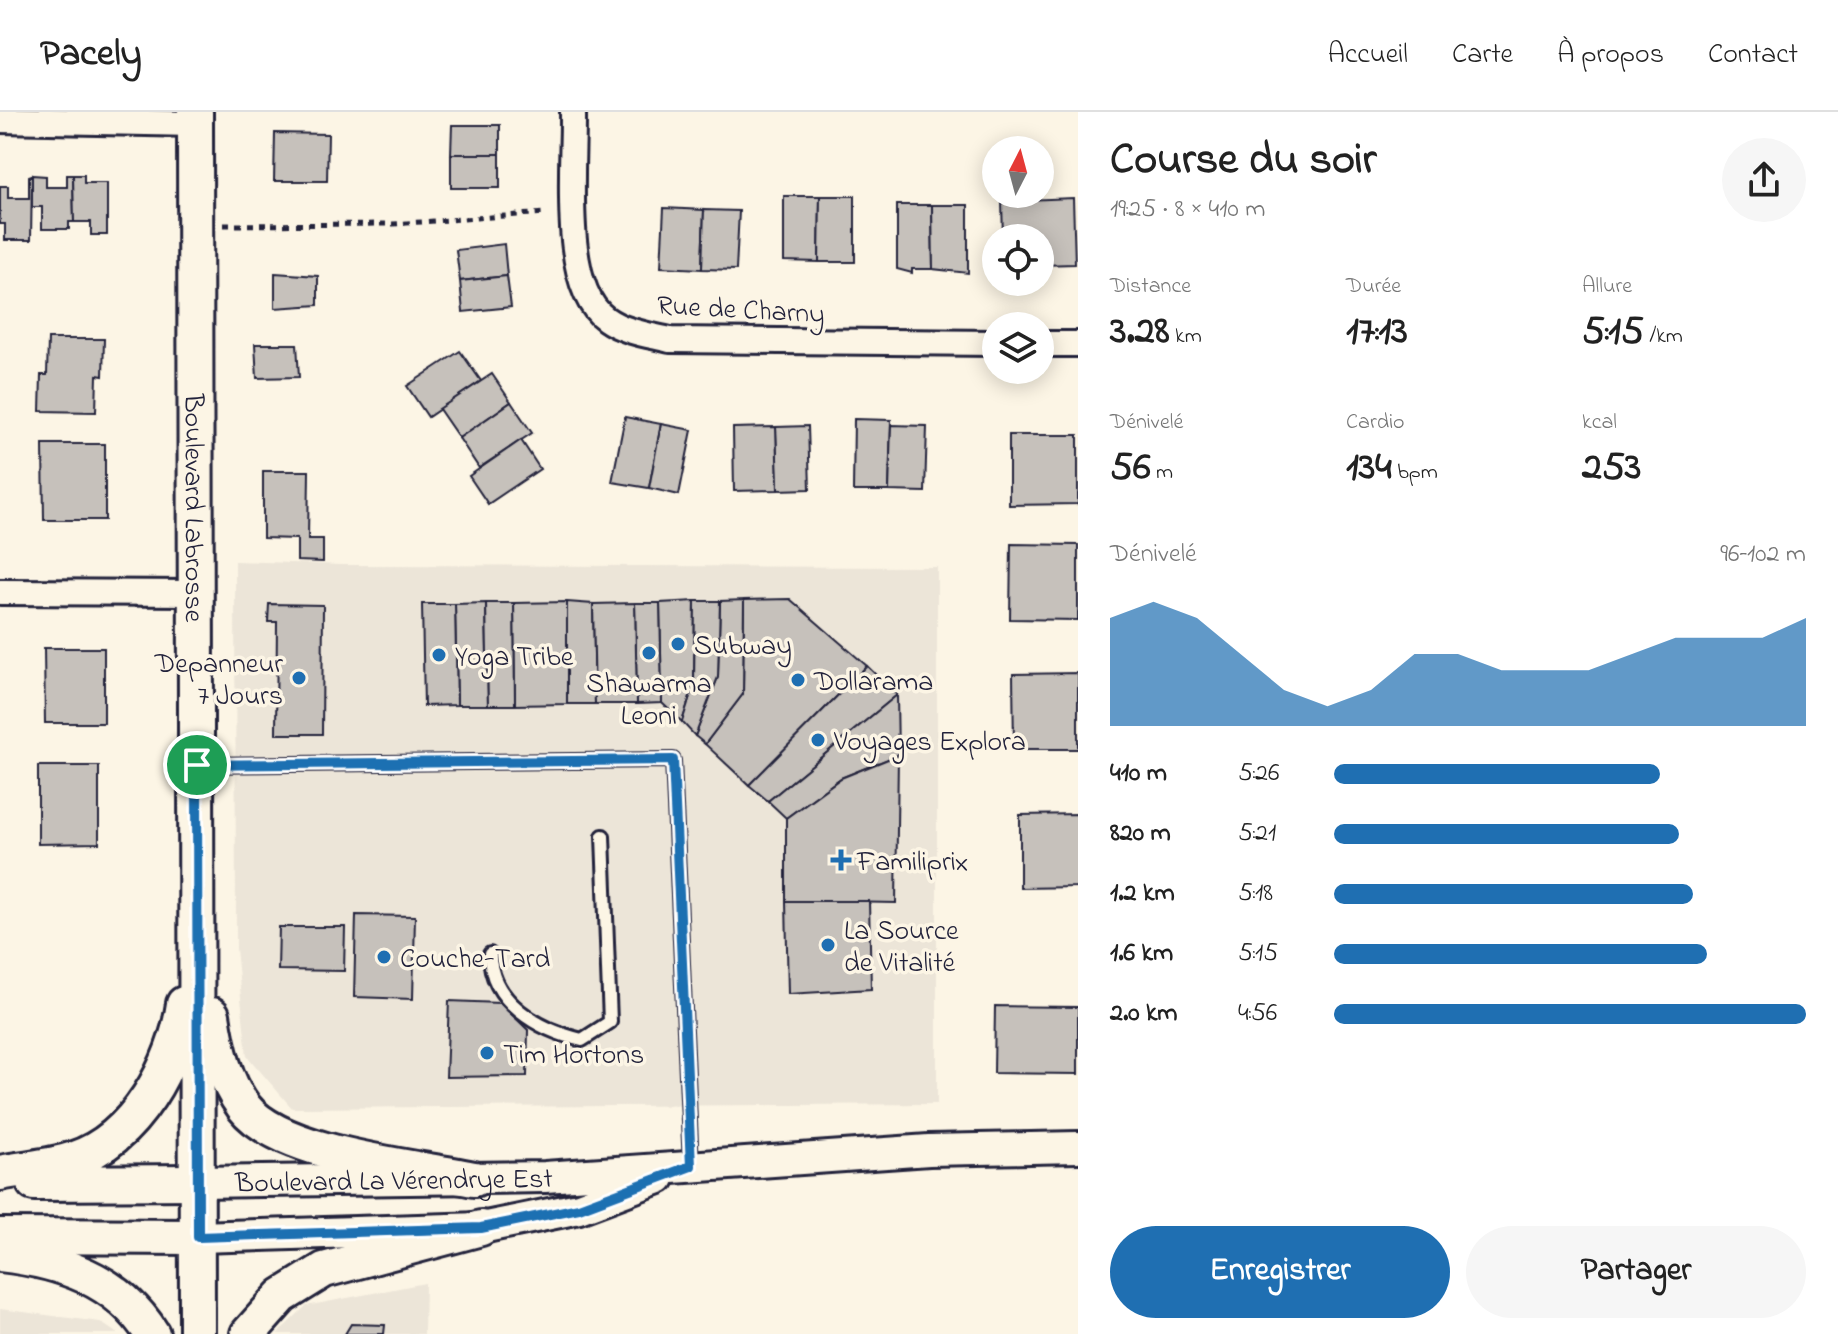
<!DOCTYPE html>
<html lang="fr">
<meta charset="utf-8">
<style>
:root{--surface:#fff;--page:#f6f6f6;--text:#222;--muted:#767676;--line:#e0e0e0;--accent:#1f6fb2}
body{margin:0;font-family:"Indie Flower",sans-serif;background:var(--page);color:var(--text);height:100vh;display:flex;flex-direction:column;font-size:30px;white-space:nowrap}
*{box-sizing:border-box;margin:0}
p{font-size:26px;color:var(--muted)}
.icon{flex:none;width:44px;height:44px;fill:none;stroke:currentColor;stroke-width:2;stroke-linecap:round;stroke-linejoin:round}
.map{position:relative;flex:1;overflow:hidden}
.details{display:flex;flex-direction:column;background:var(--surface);width:760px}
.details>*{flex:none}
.needle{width:52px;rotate:6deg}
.controls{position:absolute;left:982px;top:24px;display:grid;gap:16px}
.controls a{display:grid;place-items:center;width:72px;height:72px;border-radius:50%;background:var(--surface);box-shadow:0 4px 20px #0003;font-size:40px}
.pin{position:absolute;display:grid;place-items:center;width:68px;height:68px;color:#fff;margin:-34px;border:4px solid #fff;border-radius:50%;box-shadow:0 2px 8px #0007}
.round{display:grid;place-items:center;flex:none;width:84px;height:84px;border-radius:42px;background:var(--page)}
.overview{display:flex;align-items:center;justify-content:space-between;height:136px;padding:0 32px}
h1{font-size:44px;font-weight:700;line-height:60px}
.stats{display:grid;grid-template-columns:repeat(3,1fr);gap:12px;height:136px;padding:8px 32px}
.stats div{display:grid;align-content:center}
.stats b{font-size:40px;font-weight:700}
.stats small{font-size:22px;font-weight:400}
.stats p{font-size:22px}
.chart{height:224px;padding:16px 32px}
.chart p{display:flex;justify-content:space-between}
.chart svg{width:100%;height:144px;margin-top:8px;fill:var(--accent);opacity:.7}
.button{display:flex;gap:16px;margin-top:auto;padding:16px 32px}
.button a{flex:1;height:92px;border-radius:48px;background:var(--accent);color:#fff;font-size:32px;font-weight:700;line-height:92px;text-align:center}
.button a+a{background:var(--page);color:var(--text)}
ul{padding:0 32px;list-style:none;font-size:26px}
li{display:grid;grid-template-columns:128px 96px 1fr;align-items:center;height:60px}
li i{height:20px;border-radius:10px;background:var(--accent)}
header{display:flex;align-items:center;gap:48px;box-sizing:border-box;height:112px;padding:0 40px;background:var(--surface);border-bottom:2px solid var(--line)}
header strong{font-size:38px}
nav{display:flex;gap:44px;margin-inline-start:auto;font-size:28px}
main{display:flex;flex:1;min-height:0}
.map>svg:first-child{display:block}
.built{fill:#ece5d8}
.building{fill:#c6c1bb;stroke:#22223b;stroke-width:2}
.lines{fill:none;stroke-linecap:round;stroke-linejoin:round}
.service-casing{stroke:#22223b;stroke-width:18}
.minor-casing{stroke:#22223b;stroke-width:30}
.tertiary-casing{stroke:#22223b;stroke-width:36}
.secondary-casing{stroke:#22223b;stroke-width:40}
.path{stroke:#22223b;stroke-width:5;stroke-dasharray:6 6;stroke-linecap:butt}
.service{stroke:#fcf5e5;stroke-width:12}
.minor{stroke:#fcf5e5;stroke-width:24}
.tertiary{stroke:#fcf5e5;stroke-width:30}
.secondary{stroke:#fcf5e5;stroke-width:34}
.route-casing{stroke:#fff;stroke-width:16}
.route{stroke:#1f6fb2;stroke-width:10}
.poi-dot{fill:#1f6fb2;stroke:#fcf5e5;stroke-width:3}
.labels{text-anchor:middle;stroke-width:7;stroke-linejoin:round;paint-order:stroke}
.street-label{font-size:28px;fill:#22223b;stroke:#fcf5e5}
.poi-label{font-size:28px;fill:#22223b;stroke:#fcf5e5;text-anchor:start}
</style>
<header>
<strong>Pacely</strong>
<nav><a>Accueil</a><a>Carte</a><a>À propos</a><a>Contact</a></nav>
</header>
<main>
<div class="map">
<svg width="1078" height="1222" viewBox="0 0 1078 1222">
<rect width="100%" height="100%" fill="#fcf5e5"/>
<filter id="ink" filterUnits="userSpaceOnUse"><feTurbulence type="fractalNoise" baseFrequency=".0125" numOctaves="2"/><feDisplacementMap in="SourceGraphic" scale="16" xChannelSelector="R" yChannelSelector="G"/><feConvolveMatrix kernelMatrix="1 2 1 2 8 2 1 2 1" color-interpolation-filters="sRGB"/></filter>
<g filter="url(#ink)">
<g class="built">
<path d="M235 449 342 453 937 455V992L292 996 247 944 236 837Z"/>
<path d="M425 1171 424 1222H277L306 1194Z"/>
<path d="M0 1197 100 1210 118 1222H0Z"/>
</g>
<g class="building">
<path d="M452 13H500V42H451Z"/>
<path d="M275 21 328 22 327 69H274Z"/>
<rect x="451" y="42" width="49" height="34"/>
<path d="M32 63 31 128H5V112H0V74H8V86H29V64Z"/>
<path d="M32 63 46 64V75H67V63H73L74 110H69V117H42V95H32Z"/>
<path d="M73 63H84V71H107V123H91V110H74Z"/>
<path d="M784 84H820L819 150 784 149Z"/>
<path d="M820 84H855V150H819Z"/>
<path d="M1073 86 1075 152 1040 153V126H1003L1002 89Z"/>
<path d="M897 93H932L933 157H912V161L897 157Z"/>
<path d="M932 93H968V161L933 157Z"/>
<path d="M664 96 704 98 702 157 661 155Z"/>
<path d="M704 98 739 99 736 158 702 157Z"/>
<path d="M504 132 507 164 460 169 456 138Z"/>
<path d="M275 161 318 164V193L275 196Z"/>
<path d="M507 164 511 195 463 200 460 169Z"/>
<path d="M48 227H104L103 264 97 263 96 300 40 299 41 263H47Z"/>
<path d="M255 232H297L299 265 257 266Z"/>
<path d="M460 239 481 269 428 305 407 274Z"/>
<path d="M492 262 511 290 459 326 439 297Z"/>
<path d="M511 290 532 321 479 356 459 326Z"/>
<path d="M625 305 661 312 649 376 612 370Z"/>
<path d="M854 307 891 308 889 379H853Z"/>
<path d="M661 312 692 318 679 383 649 376Z"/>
<path d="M891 313 927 314 925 380 889 379Z"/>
<path d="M808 314 810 377 778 378 776 315Z"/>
<path d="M776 315 778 378 734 379 733 316Z"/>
<path d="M1009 323H1078V392L1009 393Z"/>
<path d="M521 328 540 357 488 392 469 364Z"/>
<path d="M43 332H105V408H44Z"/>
<path d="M263 359H309L308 427H323V450L297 449V427L263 426Z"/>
<path d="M1011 432 1078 433V508L1010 507Z"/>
<path d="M790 487 867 554 749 673 705 632 743 582 744 488Z"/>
<path d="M744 488 743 582 705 632 695 624 718 565 720 489Z"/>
<path d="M695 489 694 572 682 610 662 591 660 491Z"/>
<path d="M695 489H720L718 565 695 624 682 610 694 572Z"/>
<path d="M567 490V592L515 593 514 491Z"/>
<path d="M567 490 593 492 595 592H567Z"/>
<path d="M486 491 488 593H457L455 492Z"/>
<path d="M486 491H514L515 593H488Z"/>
<path d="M635 491H660L662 591 637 592Z"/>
<path d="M635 491 637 592H595L593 492Z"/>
<path d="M269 492 323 493 322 622H276L277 510H268Z"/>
<path d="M422 492H455L457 593 424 594Z"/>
<path d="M44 536H104V611H45Z"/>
<path d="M867 554 897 583 768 689 749 673Z"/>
<path d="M1078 561V637H1014L1013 562Z"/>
<path d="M897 583 898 643 841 666 786 706 768 689Z"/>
<path d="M898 643 896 791 786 789V706L841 666Z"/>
<path d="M38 654H99V731L38 732Z"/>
<path d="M1078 702V775L1020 776V703Z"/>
<path d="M786 789H869L871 877 788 882Z"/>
<path d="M356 803 415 804 413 887 354 885Z"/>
<path d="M279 815H345L344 859 278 858Z"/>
<path d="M449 889 500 891 528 918 527 964 446 965Z"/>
<path d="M995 894 1078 895V962L994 961Z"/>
<path d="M351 1212 385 1213 384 1222H345Z"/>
</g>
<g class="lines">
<defs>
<g id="service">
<path d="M198 653 673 648 691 1054"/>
<path d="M490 842C490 890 539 918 582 928L610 910 603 724"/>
</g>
<g id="minor">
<path d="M573 0C574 52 560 175 606 207 624 220 650 223 670 228L996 231"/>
<path d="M0 8 195 12"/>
<path d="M1040 232H1078"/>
<path d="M0 480 197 481"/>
</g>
<g id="tertiary">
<path id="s1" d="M198 1070 545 1065 929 1038 1078 1035"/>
<path d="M198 1125 481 1116 579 1096 659 1066"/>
</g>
<g id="secondary">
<path id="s2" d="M195 0 197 1222"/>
<path d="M212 903C217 936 224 968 244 995 281 1043 415 1055 474 1067"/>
<path d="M0 1061C24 1056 51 1055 74 1047 135 1027 176 952 184 892"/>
<path d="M34 1071 198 1070"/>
<path d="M0 1124 198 1125"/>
<path d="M0 1142C61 1149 118 1167 152 1222"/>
<path d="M248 1222 282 1184 324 1158 481 1116"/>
</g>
</defs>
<use href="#service" class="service-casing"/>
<use href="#minor" class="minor-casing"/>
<use href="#tertiary" class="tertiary-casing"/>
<use href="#secondary" class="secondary-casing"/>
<path class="path" d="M224 113 393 112 546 101"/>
<use href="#service" class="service"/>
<use href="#minor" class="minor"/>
<use href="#tertiary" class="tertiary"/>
<use href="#secondary" class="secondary"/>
</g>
</g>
<g class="lines" filter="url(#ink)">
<defs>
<path id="route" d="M673 648 691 1054 579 1096 481 1116 198 1125 197 653Z"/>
</defs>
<use href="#route" class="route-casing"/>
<use href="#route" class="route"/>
</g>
<g class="poi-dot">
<circle cx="678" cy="532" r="8"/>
<circle cx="649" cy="541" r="8"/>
<circle cx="439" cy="543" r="8"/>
<circle cx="299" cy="566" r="8"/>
<circle cx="798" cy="568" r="8"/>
<circle cx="818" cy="628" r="8"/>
<path d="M837 736h8v8h8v8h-8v8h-8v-8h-8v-8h8z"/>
<circle cx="828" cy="833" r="8"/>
<circle cx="384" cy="845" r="8"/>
<circle cx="487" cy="941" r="8"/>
</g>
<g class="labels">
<g class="street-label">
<text transform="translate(741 196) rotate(3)" y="10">Rue de Charny</text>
<text dy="10" stroke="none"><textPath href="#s2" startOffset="396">Boulevard Labrosse</textPath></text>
<text dy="10" stroke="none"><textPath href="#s1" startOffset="196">Boulevard La Vérendrye Est</textPath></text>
</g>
<g class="poi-label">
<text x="694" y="542">Subway</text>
<text x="455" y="553">Yoga Tribe</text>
<text x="283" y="560" text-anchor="end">Depanneur<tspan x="283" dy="32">7 Jours</tspan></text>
<text x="814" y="578">Dollarama</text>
<text x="649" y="580" text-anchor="middle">Shawarma<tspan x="649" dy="32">Leoni</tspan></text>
<text x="834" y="638">Voyages Explora</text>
<text x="857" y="758">Familiprix</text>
<text x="844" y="827">La Source<tspan x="844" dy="32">de Vitalité</tspan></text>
<text x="400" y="855">Couche-Tard</text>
<text x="503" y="951">Tim Hortons</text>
</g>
</g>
</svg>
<div class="controls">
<a><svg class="needle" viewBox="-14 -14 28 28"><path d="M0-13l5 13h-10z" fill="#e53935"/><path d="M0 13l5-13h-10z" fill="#767676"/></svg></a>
<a><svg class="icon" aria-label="locate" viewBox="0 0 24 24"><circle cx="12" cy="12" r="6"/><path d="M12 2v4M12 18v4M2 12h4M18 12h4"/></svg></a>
<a><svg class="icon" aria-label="layers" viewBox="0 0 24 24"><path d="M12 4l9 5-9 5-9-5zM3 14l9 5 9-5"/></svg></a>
</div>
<div class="pin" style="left:197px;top:653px;background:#1e9e55"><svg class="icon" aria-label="arrive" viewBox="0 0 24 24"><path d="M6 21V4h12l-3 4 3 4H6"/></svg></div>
</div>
<section class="details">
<div class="overview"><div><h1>Course du soir</h1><p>19:25 · 8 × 410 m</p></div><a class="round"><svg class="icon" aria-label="share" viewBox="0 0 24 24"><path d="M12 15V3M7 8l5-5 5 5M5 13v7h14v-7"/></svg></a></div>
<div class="stats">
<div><p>Distance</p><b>3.28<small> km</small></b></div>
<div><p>Durée</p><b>17:13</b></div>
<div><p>Allure</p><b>5:15<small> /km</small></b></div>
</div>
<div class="stats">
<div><p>Dénivelé</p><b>56<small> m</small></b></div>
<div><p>Cardio</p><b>134<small> bpm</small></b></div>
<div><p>kcal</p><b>253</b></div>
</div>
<div class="chart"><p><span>Dénivelé</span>96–102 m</p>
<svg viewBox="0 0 160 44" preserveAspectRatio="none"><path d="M0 44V11L10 6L20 11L30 22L40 33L50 38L60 33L70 22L80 22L90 27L100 27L110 27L120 22L130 17L140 17L150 17L160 11V44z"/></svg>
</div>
<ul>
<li><b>410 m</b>5:26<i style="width:69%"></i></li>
<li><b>820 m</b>5:21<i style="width:73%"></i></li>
<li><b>1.2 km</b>5:18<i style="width:76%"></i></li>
<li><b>1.6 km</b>5:15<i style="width:79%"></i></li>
<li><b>2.0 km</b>4:56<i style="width:100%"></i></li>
</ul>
<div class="button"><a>Enregistrer</a><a>Partager</a></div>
</section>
</main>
